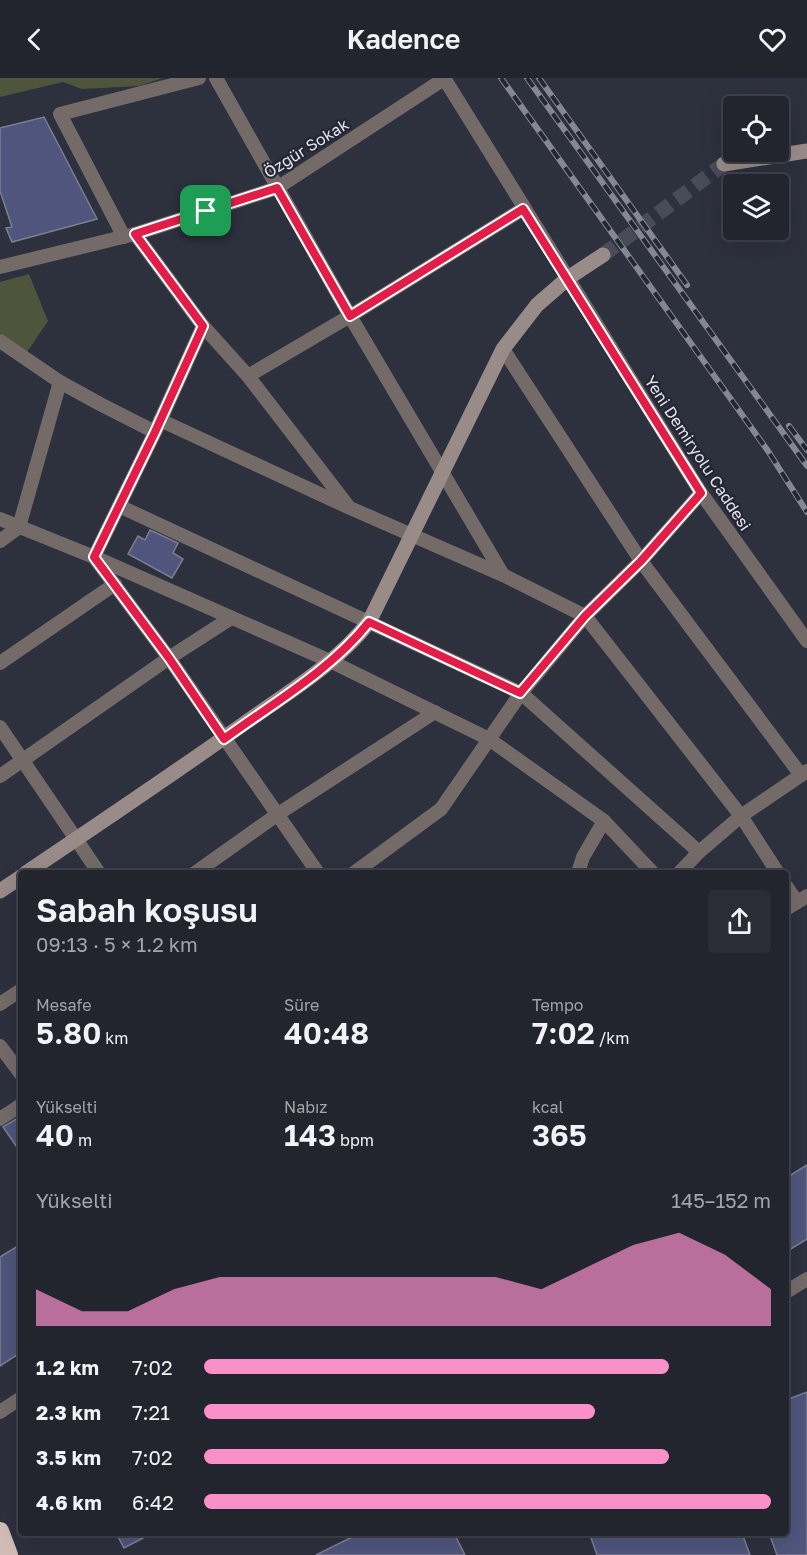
<!DOCTYPE html>
<html lang="tr">
<meta charset="utf-8">
<style>
:root{--surface:#22242e;--page:#2a2c36;--text:#f1f3f6;--muted:#a2a4aa;--line:#3f414a;--accent:#f990ca}
body{margin:0;font-family:"Golos Text",sans-serif;background:var(--page);color:var(--text);height:100vh;display:flex;flex-direction:column;font-size:22px;white-space:nowrap}
*{box-sizing:border-box;margin:0}
p{font-size:20px;color:var(--muted)}
.icon{flex:none;width:33px;height:33px;fill:none;stroke:currentColor;stroke-width:2;stroke-linecap:round;stroke-linejoin:round}
.map{position:relative;flex:1;overflow:hidden}
.side{position:absolute;left:18px;top:792px;width:771px;height:666px;display:flex;flex-direction:column;background:var(--surface);border-radius:6px;box-shadow:0 6px 24px #0002,0 0 0 2px var(--line)}
.side>*{flex:none}
.controls{position:absolute;left:723px;top:18px;display:grid;gap:12px}
.controls a{display:grid;place-items:center;width:66px;height:66px;border-radius:6px;background:var(--surface);box-shadow:0 6px 24px #0002,0 0 0 2px var(--line);font-size:30px}
.pin{position:absolute;display:grid;place-items:center;width:51px;height:51px;color:#fff;margin:-26px;border-radius:12px;box-shadow:0 3px 9px #0006}
.round{display:grid;place-items:center;flex:none;width:63px;height:63px;border-radius:6px;background:var(--page)}
.head{display:flex;align-items:center;justify-content:space-between;height:102px;padding:0 18px}
h1{font-size:33px;font-weight:600;line-height:45px}
.figures{display:grid;grid-template-columns:repeat(3,1fr);gap:9px;height:102px;padding:6px 18px}
.figures div{display:grid;align-content:center}
.figures b{font-size:30px;font-weight:600}
.figures small{font-size:16px;font-weight:400}
.figures p{font-size:16px}
.chart{height:168px;padding:12px 18px}
.chart p{display:flex;justify-content:space-between}
.chart svg{width:100%;height:108px;margin-top:6px;fill:var(--accent);opacity:.7}
ul{padding:0 18px;list-style:none;font-size:20px}
li{display:grid;grid-template-columns:96px 72px 1fr;align-items:center;height:45px}
li i{height:15px;border-radius:8px;background:var(--accent)}
header{display:flex;justify-content:space-between;align-items:center;height:78px;padding:0 18px;background:var(--surface);font-size:27px;font-weight:600}
.map>svg:first-child{display:block}
.green{fill:#4f553c}
.building{fill:#4f557c;stroke:#7c7f8f;stroke-width:1.5}
.lines{fill:none;stroke-linecap:round;stroke-linejoin:round}
.secondary-tunnel{stroke:#484b58;stroke-width:15;stroke-dasharray:15 8;stroke-linecap:butt}
.street{stroke:#746b69;stroke-width:14}
.secondary{stroke:#998c88;stroke-width:15}
.highway{stroke:#d1bcb6;stroke-width:18}
.rail-casing{stroke:#858792;stroke-width:6}
.rail{stroke:#242633;stroke-width:4;stroke-dasharray:11;stroke-linecap:butt}
.route-casing{stroke:#fff;stroke-width:12}
.route{stroke:#e11d48;stroke-width:8}
.labels{text-anchor:middle;stroke-width:4.5;stroke-linejoin:round;paint-order:stroke}
.street-label{font-size:16px;fill:#e3e4ee;stroke:#242633}
</style>
<header><svg class="icon" aria-label="back" viewBox="0 0 24 24"><path d="M15 5l-7 7 7 7"/></svg>Kadence<svg class="icon" aria-label="heart" viewBox="0 0 24 24"><path d="M12 20l-8-8c-3-5 5-10 8-4 3-6 11-1 8 4z"/></svg></header>
<div class="map">
<svg width="807" height="1477" viewBox="0 0 807 1477">
<rect width="100%" height="100%" fill="#2d303d"/>
<g class="green">
<path d="M0 0H163L139 8 82 11 63 4 0 19Z"/>
<path d="M29 196 48 243 27 274 0 255V204Z"/>
</g>
<g class="building">
<path d="M44 39 97 141 12 164 6 150 12 149 0 113V50Z"/>
<path d="M150 452 178 465 173 475 183 481 172 500 128 476 138 458 145 462Z"/>
<path d="M21 1038V1075L3 1049Z"/>
<path d="M807 1087V1161L786 1174V1100Z"/>
<path d="M21 1166V1274L0 1288V1179Z"/>
<path d="M807 1314V1477H777L769 1455H786V1322Z"/>
<path d="M116 1455H153L124 1470Z"/>
<path d="M360 1455H454L465 1477H316Z"/>
<path d="M595 1455H742L750 1477H597L590 1457Z"/>
</g>
<g class="lines">
<path class="secondary-tunnel" d="M603 177 724 86"/>
<g class="street">
<path d="M216 0 350 238 503 497"/>
<path d="M444 0 701 415 807 563"/>
<path d="M135 156 203 248 248 298 348 428"/>
<path d="M124 159 60 36 199 0"/>
<path d="M0 189 135 156 277 110 444 1"/>
<path d="M203 248 155 354 94 479 169 580 318 795"/>
<path d="M0 263 60 304 100 326 155 354"/>
<path d="M503 271 641 483 801 697"/>
<path d="M248 298 350 238 523 131"/>
<path d="M160 342 350 430 503 497 585 538 741 738 778 795"/>
<path d="M119 428 521 615 699 774"/>
<path d="M0 441 94 479 330 583 489 661 604 743 653 795"/>
<path d="M0 463 19 449 60 304"/>
<path d="M0 585 115 506"/>
<path d="M0 649 99 795"/>
<path d="M0 698 169 580 231 540"/>
<path d="M195 795 278 736 435 634"/>
<path d="M354 795 441 731 521 615 585 538 641 483 701 415"/>
<path d="M578 795 583 779 604 743"/>
<path d="M679 795 699 774 741 738 807 693"/>
<path d="M786 808 797 824"/>
<path d="M786 831 807 818"/>
<path d="M0 926 21 912"/>
<path d="M0 968 21 996"/>
<path d="M0 1041 21 1027"/>
<path d="M786 1214 807 1201"/>
<path d="M0 1334 21 1320"/>
</g>
<g class="secondary">
<path d="M724 86 807 73"/>
<path d="M26 795C100 745 173 696 245 645 289 614 336 586 369 544L503 271 537 227 568 200 603 177"/>
<path d="M0 813 21 799"/>
</g>
<path class="highway" d="M0 1453 9 1477"/>
<defs>
<g id="rail">
<path d="M501 0 768 373 807 434"/>
<path d="M527 0 807 388"/>
<path d="M539 0 687 207"/>
<path d="M789 348 807 372"/>
</g>
</defs>
<use href="#rail" class="rail-casing"/>
<use href="#rail" class="rail"/>
</g>
<g class="lines">
<defs>
<path id="route" d="M277 110 350 238 523 131 701 415 641 483 585 538 520 615 369 544C330 593 273 625 224 661L169 580 94 479 155 354 203 248 135 156Z"/>
</defs>
<use href="#route" class="route-casing"/>
<use href="#route" class="route"/>
</g>
<g class="labels">
<g class="street-label">
<text transform="translate(306 70) rotate(-32)" y="6">Özgür Sokak</text>
<text transform="translate(698 375) rotate(57)" y="6">Yeni Demiryolu Caddesi</text>
</g>
</g>
</svg>
<div class="controls">
<a><svg class="icon" aria-label="locate" viewBox="0 0 24 24"><circle cx="12" cy="12" r="6"/><path d="M12 2v4M12 18v4M2 12h4M18 12h4"/></svg></a>
<a><svg class="icon" aria-label="layers" viewBox="0 0 24 24"><path d="M12 4l9 5-9 5-9-5zM3 14l9 5 9-5"/></svg></a>
</div>
<div class="pin" style="left:206px;top:133px;background:#1e9e55"><svg class="icon" aria-label="arrive" viewBox="0 0 24 24"><path d="M6 21V4h12l-3 4 3 4H6"/></svg></div>
<section class="side">
<div class="head"><div><h1>Sabah koşusu</h1><p>09:13 · 5 × 1.2 km</p></div><a class="round"><svg class="icon" aria-label="share" viewBox="0 0 24 24"><path d="M12 15V3M7 8l5-5 5 5M5 13v7h14v-7"/></svg></a></div>
<div class="figures">
<div><p>Mesafe</p><b>5.80<small> km</small></b></div>
<div><p>Süre</p><b>40:48</b></div>
<div><p>Tempo</p><b>7:02<small> /km</small></b></div>
</div>
<div class="figures">
<div><p>Yükselti</p><b>40<small> m</small></b></div>
<div><p>Nabız</p><b>143<small> bpm</small></b></div>
<div><p>kcal</p><b>365</b></div>
</div>
<div class="chart"><p><span>Yükselti</span>145–152 m</p>
<svg viewBox="0 0 160 44" preserveAspectRatio="none"><path d="M0 44V29L10 38L20 38L30 29L40 24L50 24L60 24L70 24L80 24L90 24L100 24L110 29L120 20L130 11L140 6L150 15L160 29V44z"/></svg>
</div>
<ul>
<li><b>1.2 km</b>7:02<i style="width:82%"></i></li>
<li><b>2.3 km</b>7:21<i style="width:69%"></i></li>
<li><b>3.5 km</b>7:02<i style="width:82%"></i></li>
<li><b>4.6 km</b>6:42<i style="width:100%"></i></li>
</ul>
</section>
</div>
